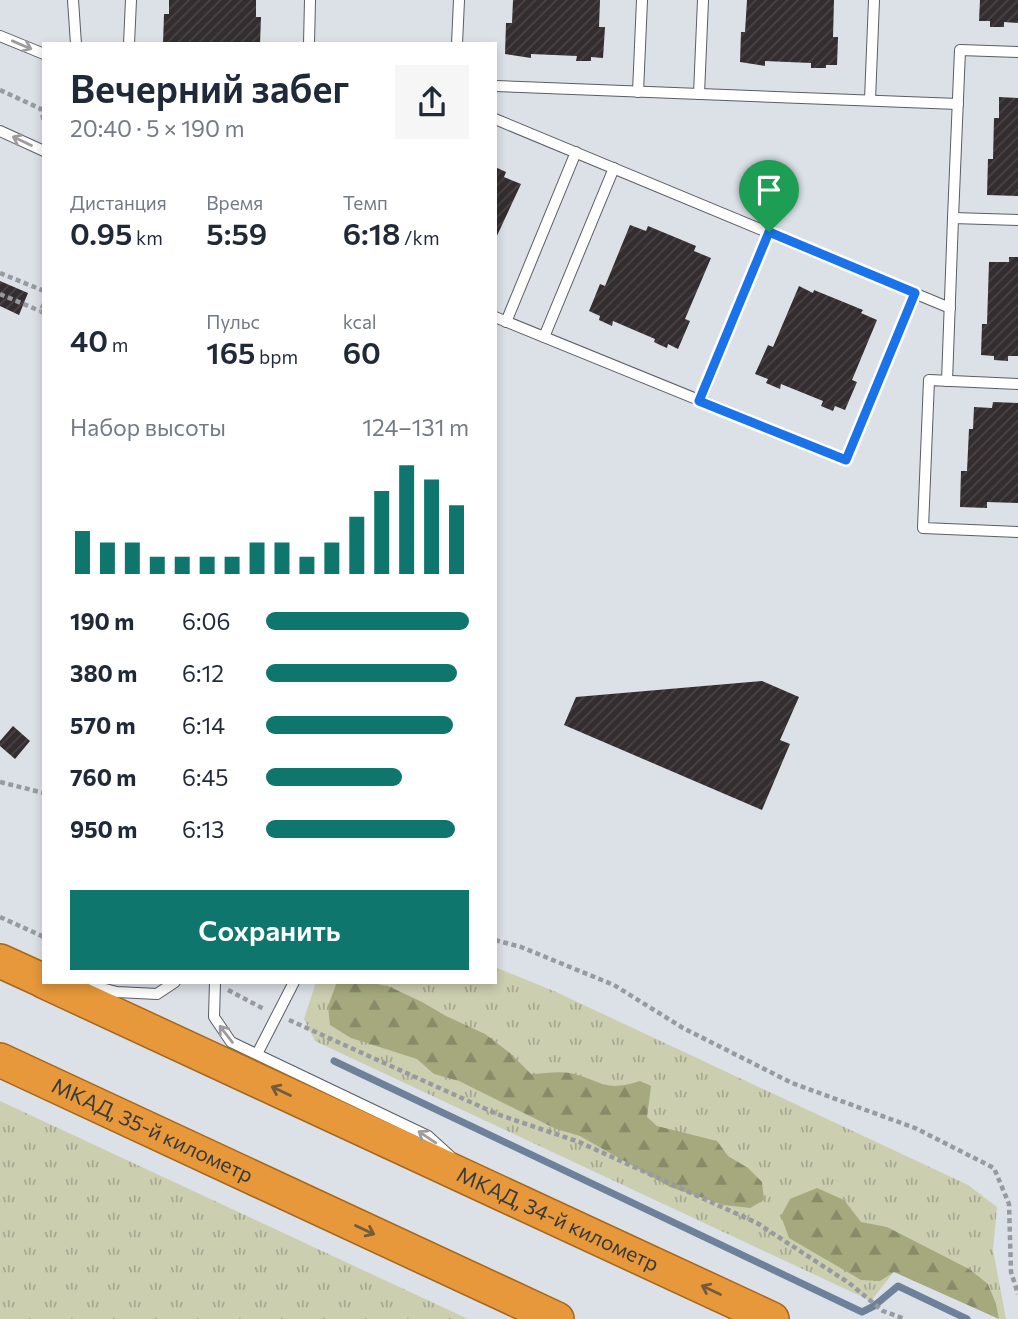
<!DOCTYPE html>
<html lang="ru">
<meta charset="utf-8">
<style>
:root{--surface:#fff;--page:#f6f6f7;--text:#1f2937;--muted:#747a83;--accent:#0f766e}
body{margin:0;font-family:Commissioner,sans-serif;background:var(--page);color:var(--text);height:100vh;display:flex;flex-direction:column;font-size:26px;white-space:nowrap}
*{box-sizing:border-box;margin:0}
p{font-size:23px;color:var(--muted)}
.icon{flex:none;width:38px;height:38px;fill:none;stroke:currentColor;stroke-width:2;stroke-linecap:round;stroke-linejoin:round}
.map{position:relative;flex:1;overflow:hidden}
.details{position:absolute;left:42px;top:42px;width:455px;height:942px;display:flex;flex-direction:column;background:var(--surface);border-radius:0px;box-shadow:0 4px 10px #0003}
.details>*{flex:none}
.pin{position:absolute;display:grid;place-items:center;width:60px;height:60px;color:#fff;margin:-72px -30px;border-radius:50% 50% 50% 0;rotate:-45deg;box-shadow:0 0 7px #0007}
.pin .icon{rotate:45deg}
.round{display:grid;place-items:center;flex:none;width:74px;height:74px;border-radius:0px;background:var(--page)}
.head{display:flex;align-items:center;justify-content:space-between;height:119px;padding:0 28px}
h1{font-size:38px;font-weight:600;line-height:52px}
.figures{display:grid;grid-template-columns:repeat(3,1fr);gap:10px;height:119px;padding:7px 28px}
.figures div{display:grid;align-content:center}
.figures b{font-size:30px;font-weight:600}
.figures small{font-size:19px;font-weight:400}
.figures p{font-size:19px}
.chart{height:196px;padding:14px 28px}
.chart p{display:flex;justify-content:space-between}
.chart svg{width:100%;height:126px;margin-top:7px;stroke:var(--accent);stroke-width:6}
.action{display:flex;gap:14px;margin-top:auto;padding:14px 28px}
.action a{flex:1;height:80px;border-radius:0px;background:var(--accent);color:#fff;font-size:28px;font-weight:600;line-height:80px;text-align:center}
ul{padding:0 28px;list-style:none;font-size:23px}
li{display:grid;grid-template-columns:112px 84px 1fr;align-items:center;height:52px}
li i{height:18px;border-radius:9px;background:var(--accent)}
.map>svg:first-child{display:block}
.grass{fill:url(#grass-tufts)}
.forest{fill:url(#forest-firs)}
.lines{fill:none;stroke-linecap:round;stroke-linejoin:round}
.stream{stroke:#6d819b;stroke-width:7}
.building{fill:url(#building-hatch)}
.service-casing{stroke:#5a5e64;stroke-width:12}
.trunk-casing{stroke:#a5661b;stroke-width:36}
.path{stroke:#979a9f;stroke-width:4.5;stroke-dasharray:5 3.5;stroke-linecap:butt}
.service{stroke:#fff;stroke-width:10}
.trunk{stroke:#e6983a;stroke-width:33}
.oneway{stroke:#9c9c9e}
.oneway2{stroke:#755b3c}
.route-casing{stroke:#fff;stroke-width:14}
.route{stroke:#1a73e8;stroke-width:9}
.labels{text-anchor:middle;stroke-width:7;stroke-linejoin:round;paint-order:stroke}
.street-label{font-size:21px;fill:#383a3d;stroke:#e9edf4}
</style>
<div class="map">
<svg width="1018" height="1319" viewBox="0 0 1018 1319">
<defs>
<pattern id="grass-tufts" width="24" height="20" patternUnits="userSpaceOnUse" patternTransform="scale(1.75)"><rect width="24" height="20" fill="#cbceaf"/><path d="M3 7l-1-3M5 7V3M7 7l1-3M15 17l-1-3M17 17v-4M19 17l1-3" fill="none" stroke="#a6a890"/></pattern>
<pattern id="forest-firs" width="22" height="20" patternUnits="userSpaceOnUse" patternTransform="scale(1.75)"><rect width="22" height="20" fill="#a5a97d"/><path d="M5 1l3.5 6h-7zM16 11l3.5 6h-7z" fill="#878b68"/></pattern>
<pattern id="building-hatch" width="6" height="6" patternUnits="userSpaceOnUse" patternTransform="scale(1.75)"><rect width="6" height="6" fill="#342d2f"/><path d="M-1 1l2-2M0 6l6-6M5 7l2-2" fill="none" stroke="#494446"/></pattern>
</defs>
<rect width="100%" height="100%" fill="#dce0e7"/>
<g class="grass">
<path d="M495 967 556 992 968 1185 997 1207 993 1250 1006 1319H1000L894 1272 871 1301 315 1041 304 1019 316 982H495Z"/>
<path d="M0 1101 468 1319H0Z"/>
</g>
<g class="forest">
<path d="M337 982H369L390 987 422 1002 446 1016 485 1034 510 1053 531 1074C543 1074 558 1071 570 1073 601 1080 604 1093 640 1081L651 1086 647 1117 657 1126 717 1141 728 1156 748 1168 762 1182 764 1200 750 1208 724 1205 670 1187 580 1136 556 1129 459 1081 434 1074 417 1059 351 1038 330 1025 328 1006Z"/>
<path d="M817 1188 844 1200 861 1222 887 1227 969 1269 988 1284 996 1304 999 1319 894 1272 880 1281 861 1280 789 1238 781 1216 790 1199Z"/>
</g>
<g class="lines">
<path class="stream" d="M334 1061 862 1312 874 1306 898 1286 967 1319"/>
</g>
<g class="building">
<path d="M169 0H256V17H261L260 44H163L164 14H169Z"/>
<path d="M513 0H600L599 27H605L603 58 591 57V61H576L577 56 531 54V58L505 54 506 23H512Z"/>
<path d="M747 0H834L833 37H838L837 65H826V68H811V63L765 61V66L740 62 741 32H745Z"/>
<path d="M980 0H1018V23L1004 22V27H990V21H979Z"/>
<path d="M999 97 1018 98V196L987 195 988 159H993L994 118H999Z"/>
<path d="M495 167 506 172 504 177 521 184 495 240Z"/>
<path d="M630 225 646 231 648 226 677 238 696 246 694 251 711 258 685 319 690 321 678 349 668 344 667 348 660 345 654 342 655 339 613 321 612 326 599 320 600 316 589 311 600 284 605 286Z"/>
<path d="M1009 257H1018V356H1008V361L994 360V356L981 355 982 324H987L989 262H1009Z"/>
<path d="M0 281 28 293 19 315 0 306Z"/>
<path d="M799 286 813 293 814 290 863 310 861 313 877 320 852 380 857 382 845 410 835 406 833 411 821 406 823 401 781 384 780 389 766 383 768 379 755 374 768 345 773 347Z"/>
<path d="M993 402 1018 403V503L987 502V508L960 507 961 471H967L969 429H973L974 407 992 408Z"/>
<path d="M762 681 799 697 780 740 790 744 762 810 564 725 576 697Z"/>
<path d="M13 726 30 741 15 759 0 746V741Z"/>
</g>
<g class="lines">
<defs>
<g id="service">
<path d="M73 0 76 44"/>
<path d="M0 36 44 54"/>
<path d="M129 44 131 0"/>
<path d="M309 44 310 0"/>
<path d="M457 44 459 0"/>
<path d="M495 86 958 104"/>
<path d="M638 92 642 0"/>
<path d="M699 94 703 0"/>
<path d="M870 100 874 0"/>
<path d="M495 119 950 308"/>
<path d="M0 131 44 151"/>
<path d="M953 218 960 50 1018 52"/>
<path d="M495 317 846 460 915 293"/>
<path d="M506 322 576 152"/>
<path d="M544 337 614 168"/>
<path d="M947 381 953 218 1018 220"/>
<path d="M1018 384 929 380 923 528 1018 532"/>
<path d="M700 401 769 232"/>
<path d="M215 982 214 1017 231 1042 428 1136 450 1156"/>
<path d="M82 983 117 992 157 994 175 982"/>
<path d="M257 1054 294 982"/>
</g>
<g id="trunk">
<path d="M0 961 44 981"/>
<path id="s1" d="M45 982 772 1319"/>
<path id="s2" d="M0 1060 557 1319"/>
</g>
</defs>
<use href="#service" class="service-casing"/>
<use href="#trunk" class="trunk-casing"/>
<g class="path">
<path d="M0 90 41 109 44 122"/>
<path d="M0 273 44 291"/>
<path d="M0 294 40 311"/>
<path d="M44 304 40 311 44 313"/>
<path d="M0 782 44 793"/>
<path d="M0 917 44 937"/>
<path d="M495 940 521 947 614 985 683 1028 792 1083 915 1128 994 1168 1009 1204 1011 1272 1018 1294"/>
<path d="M228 990 264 1009"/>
<path d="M289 1020 497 1114 579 1142 757 1223 849 1283 883 1311 905 1319"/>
</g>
<use href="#service" class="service"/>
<use href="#trunk" class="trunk"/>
</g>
<defs><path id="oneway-shaft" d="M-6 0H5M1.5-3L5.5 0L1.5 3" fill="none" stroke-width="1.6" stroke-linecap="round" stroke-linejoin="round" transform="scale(1.75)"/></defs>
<g class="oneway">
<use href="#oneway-shaft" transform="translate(22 45) rotate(23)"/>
<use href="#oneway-shaft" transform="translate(22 141) rotate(-155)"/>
<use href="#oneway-shaft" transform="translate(226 1034) rotate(-128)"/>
<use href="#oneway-shaft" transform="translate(427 1137) rotate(-146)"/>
</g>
<g class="oneway2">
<use href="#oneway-shaft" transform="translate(281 1091) rotate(-155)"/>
<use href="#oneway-shaft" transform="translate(365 1230) rotate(25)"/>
<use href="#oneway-shaft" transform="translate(711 1290) rotate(-155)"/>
</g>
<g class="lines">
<defs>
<path id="route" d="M769 232 915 293 846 460 699 401Z"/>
</defs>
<use href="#route" class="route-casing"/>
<use href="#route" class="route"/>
</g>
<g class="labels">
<g class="street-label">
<text dy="7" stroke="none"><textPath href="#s2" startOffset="168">МКАД, 35-й километр</textPath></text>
<text dy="7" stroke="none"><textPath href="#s1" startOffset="565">МКАД, 34-й километр</textPath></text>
</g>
</g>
</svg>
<div class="pin" style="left:769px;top:232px;background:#1e9e55"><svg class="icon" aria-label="arrive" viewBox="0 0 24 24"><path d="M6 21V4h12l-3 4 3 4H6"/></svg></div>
<section class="details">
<div class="head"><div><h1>Вечерний забег</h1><p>20:40 · 5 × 190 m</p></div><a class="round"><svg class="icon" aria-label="share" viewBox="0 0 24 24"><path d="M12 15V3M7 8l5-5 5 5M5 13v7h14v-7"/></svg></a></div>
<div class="figures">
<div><p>Дистанция</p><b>0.95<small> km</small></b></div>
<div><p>Время</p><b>5:59</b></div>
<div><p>Темп</p><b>6:18<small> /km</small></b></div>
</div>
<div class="figures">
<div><b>40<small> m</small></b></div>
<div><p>Пульс</p><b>165<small> bpm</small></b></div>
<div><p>kcal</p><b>60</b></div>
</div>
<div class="chart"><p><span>Набор высоты</span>124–131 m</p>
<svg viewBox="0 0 160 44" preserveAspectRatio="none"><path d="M5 44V29M15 44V33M25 44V33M35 44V38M45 44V38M55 44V38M65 44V38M75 44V33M85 44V33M95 44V38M105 44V33M115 44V24M125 44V15M135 44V6M145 44V11M155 44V20"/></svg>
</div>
<ul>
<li><b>190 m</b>6:06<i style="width:100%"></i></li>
<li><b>380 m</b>6:12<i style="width:94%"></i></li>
<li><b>570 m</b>6:14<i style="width:92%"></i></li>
<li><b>760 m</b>6:45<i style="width:67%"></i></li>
<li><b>950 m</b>6:13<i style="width:93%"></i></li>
</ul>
<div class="action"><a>Сохранить</a></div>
</section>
</div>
